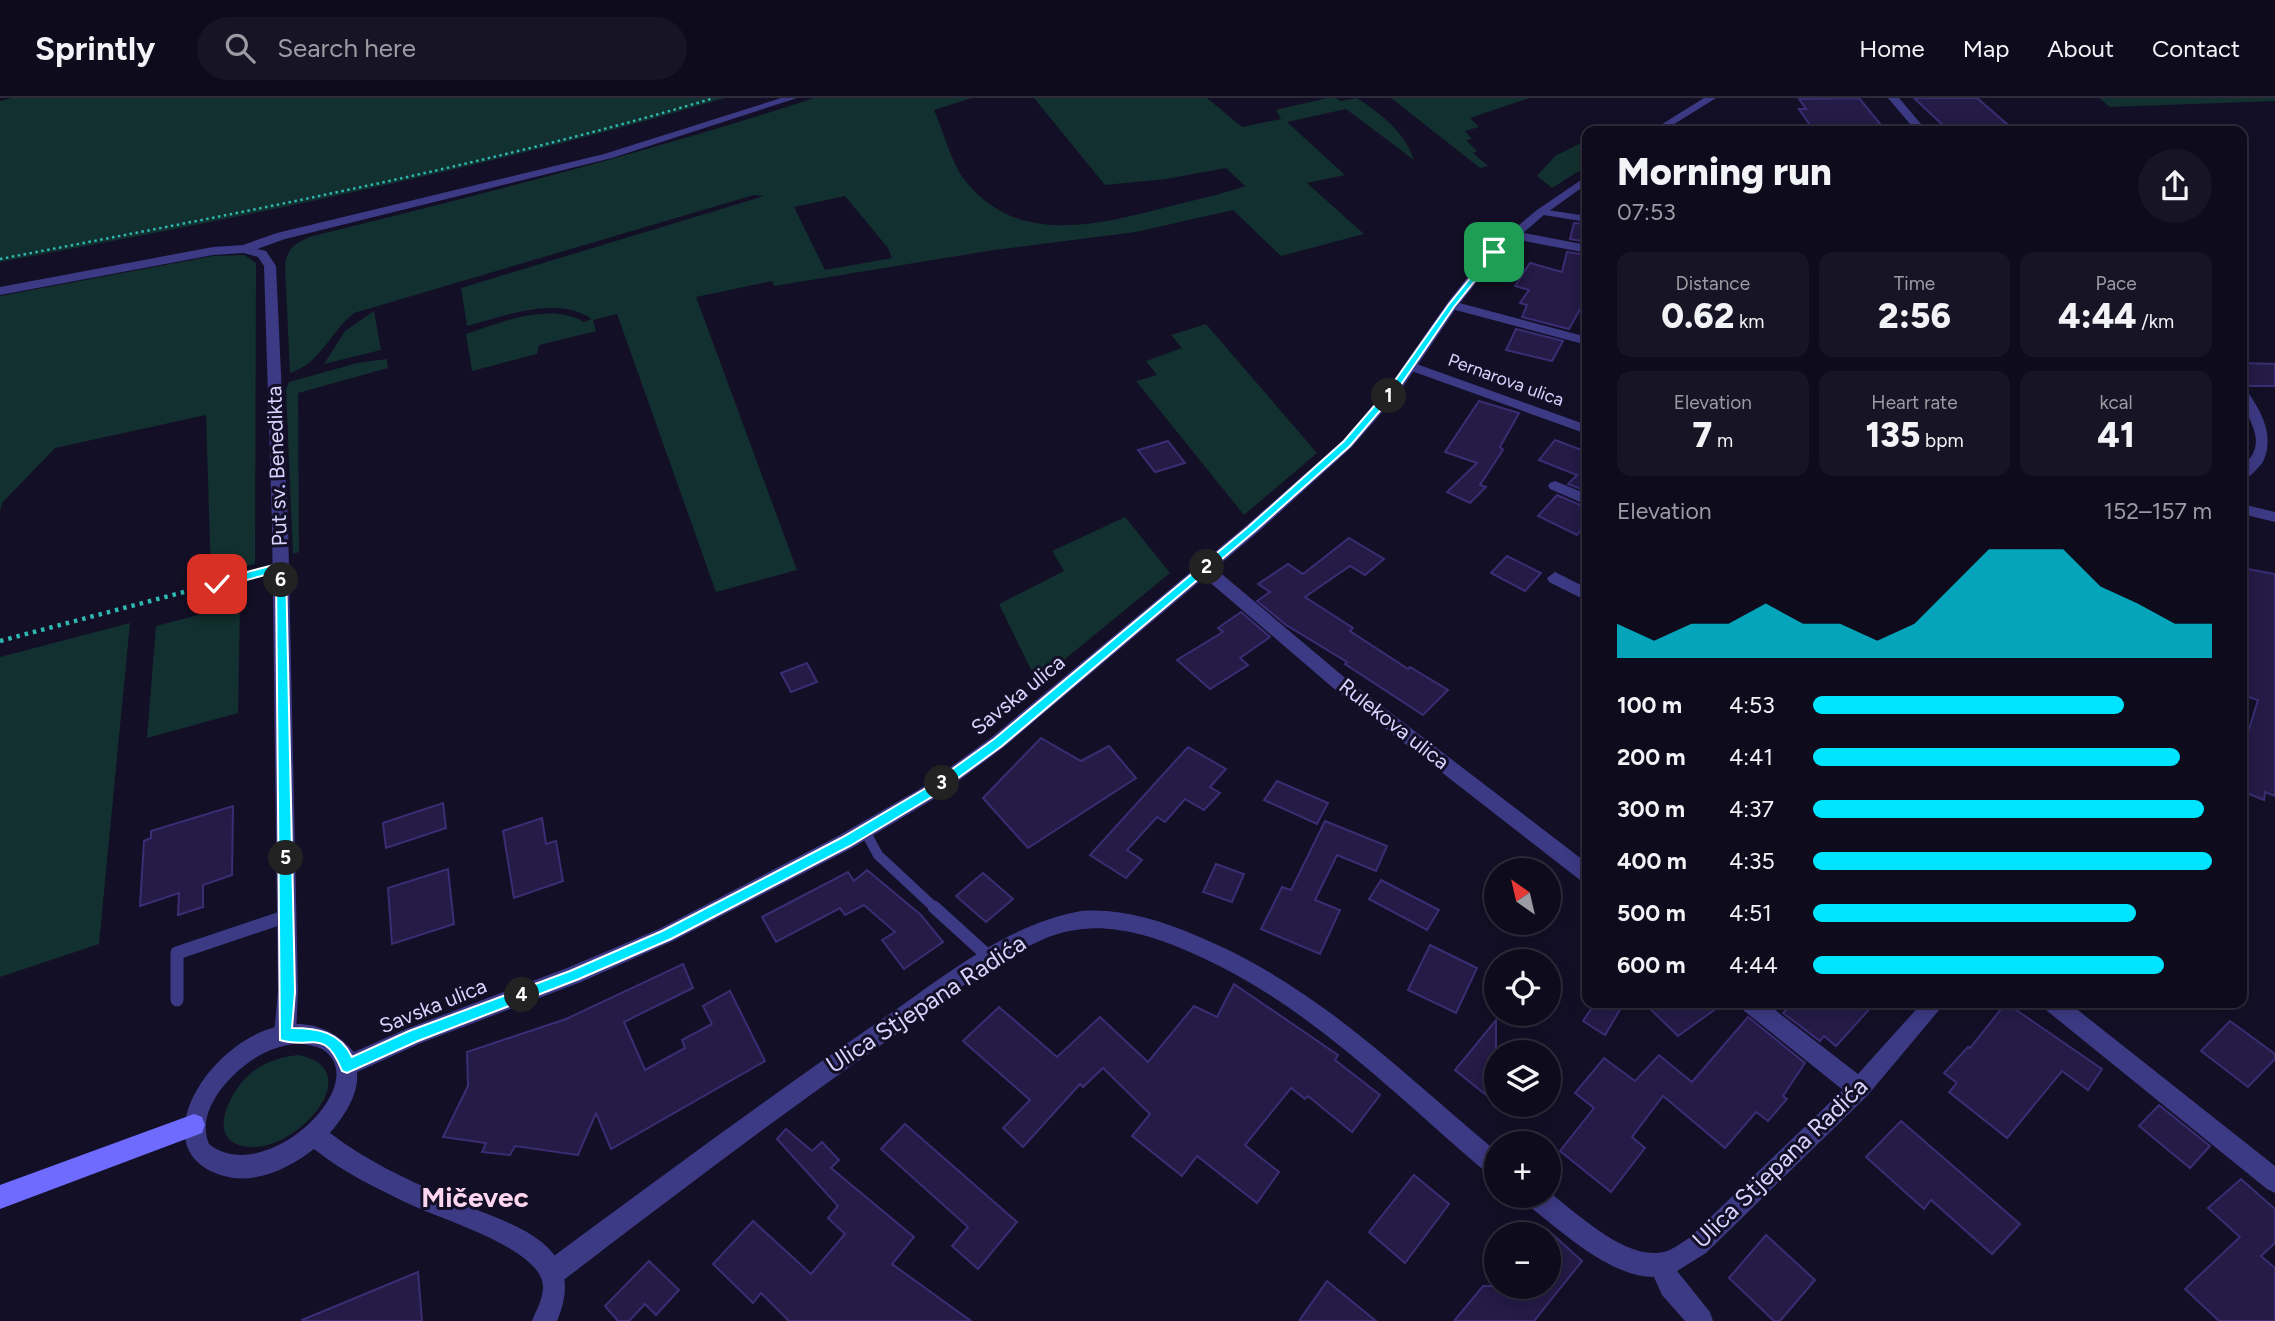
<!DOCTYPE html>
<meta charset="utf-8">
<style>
:root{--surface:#0e0b1c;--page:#171425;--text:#f1f3f6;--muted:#9b9ba3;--line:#2e2b3b;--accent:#00e5ff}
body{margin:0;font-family:Figtree,sans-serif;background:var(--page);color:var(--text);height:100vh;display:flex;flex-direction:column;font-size:26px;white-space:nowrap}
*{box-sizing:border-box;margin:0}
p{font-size:23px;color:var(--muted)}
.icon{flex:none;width:38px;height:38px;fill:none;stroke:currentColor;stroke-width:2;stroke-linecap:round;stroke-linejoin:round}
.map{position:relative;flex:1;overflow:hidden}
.panel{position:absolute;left:1582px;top:28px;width:665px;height:882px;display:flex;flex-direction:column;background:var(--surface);border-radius:14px;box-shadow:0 4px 18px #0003,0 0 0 2px var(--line)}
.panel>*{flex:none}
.needle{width:46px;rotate:326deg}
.fabs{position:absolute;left:1484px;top:760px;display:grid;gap:14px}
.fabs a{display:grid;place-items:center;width:77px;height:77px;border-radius:50%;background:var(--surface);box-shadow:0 4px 18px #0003,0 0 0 2px var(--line);font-size:35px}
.pin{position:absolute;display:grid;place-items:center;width:60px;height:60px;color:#fff;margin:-30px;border-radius:14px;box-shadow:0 4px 10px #0006}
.km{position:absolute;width:35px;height:35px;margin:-18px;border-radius:50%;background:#222;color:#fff;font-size:19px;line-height:35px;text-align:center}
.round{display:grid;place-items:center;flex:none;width:74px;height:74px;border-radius:37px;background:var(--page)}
.head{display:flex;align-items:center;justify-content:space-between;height:119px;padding:0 35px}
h1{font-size:38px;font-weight:800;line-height:52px}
.stats{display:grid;grid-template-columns:repeat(3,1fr);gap:10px;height:119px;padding:7px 35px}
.stats div{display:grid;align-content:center;border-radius:14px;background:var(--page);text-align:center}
.stats b{font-size:35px;font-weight:800}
.stats small{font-size:19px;font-weight:400}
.stats p{font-size:19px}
.chart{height:196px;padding:14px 35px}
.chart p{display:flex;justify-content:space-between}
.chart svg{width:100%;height:126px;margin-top:7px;fill:var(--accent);opacity:.7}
ul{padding:0 35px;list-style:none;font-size:23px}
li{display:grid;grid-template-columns:112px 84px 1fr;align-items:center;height:52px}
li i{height:18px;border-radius:9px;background:var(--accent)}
header{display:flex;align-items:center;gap:42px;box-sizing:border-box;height:98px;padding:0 35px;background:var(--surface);border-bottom:2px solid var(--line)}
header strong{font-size:33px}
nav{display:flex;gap:38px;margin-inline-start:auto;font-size:24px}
.search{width:490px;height:63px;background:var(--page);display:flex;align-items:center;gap:18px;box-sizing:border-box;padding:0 24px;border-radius:38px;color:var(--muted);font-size:26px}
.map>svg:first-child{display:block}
.green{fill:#12302f;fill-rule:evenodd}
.building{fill:#241b47;stroke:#3b2d73;stroke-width:2}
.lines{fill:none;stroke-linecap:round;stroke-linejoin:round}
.path-far2{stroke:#2fb8b0;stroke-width:2.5;stroke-dasharray:2.5 3.5;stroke-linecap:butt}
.path-far1{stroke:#2fb8b0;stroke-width:3.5;stroke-dasharray:2.5 4.5;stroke-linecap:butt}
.path{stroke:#2fb8b0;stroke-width:4.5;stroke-dasharray:3.5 5;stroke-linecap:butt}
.service-far1{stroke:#3d3a85;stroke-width:10}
.service{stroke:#3d3a85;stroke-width:13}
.minor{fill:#3d3a85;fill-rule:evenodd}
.tertiary{fill:#3d3a85;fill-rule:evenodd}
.secondary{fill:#6f6bff;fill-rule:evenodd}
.route{fill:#00e5ff;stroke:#fff;stroke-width:2}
.labels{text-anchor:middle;stroke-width:6;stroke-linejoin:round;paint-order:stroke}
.far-street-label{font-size:18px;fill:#d9d4ff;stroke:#130f26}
.street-label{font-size:21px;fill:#d9d4ff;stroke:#130f26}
.near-street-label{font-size:24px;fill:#d9d4ff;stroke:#130f26}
.near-quarter-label{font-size:28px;font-weight:bold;fill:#ffd6f0;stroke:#130f26}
</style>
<header>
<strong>Sprintly</strong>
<div class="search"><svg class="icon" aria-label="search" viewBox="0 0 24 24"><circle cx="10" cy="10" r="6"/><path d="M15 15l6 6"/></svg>Search here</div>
<nav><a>Home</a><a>Map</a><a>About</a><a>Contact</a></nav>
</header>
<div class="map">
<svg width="2275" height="1223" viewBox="0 0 2275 1223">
<rect width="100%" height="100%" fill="#130f26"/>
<g class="green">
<path d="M12 0H725C487 71 244 119 0 164V3Z"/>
<path d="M814 0H972L934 12C943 32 951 64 964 81 1015 149 1098 127 1167 109 1193 102 1220 97 1245 88L1226 70 1166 81 1105 87 1034 0H1207L1242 29 1281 21 1276 12 1327 0H1336L1340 3 1357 0C1382 17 1404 33 1414 62L1346 11 1287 24 1345 77 1307 85 1364 136 1281 158 1233 112 1136 134 994 152 774 188 772 183 696 199 797 472 716 494 617 216 593 222 596 233 539 247 537 256 472 273 466 236C501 224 549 204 584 224L592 221C557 197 504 218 467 228L461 190 764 98 754 97 354 215C330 234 320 266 290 275L285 168C287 151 293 147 309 139 479 97 647 55 814 0ZM845 98 888 150 892 160 825 172 794 109Z"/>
<path d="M1391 0H1529L1470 20 1479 29 1465 33 1472 41 1466 42 1477 53 1473 55 1488 68 1480 70Z"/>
<path d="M2099 0H2275V3L2110 9Z"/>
<path d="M1587 42V68L1552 90 1537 78 1555 58Z"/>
<path d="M244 157 256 165 255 466 211 477 206 317 55 350 2 405 0 414V198L213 158Z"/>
<path d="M374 213 381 252 324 266 345 233Z"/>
<path d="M1206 226 1317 355 1244 417 1136 283 1157 277 1146 263 1182 250 1171 237Z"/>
<path d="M387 261 388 270 298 295 299 454 293 456 286 291 289 284 357 265Z"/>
<path d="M1125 419 1170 475 1037 584 999 506 1064 473 1052 453Z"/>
<path d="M240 506 238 615 147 640 156 528Z"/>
<path d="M130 525 99 846 0 879V559Z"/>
<path d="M299 957C369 972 298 1052 250 1049 203 1046 229 994 250 976 264 964 280 959 299 957Z"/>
</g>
<g class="building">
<path d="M1859 0 1886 33H1814L1799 11H1806L1799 1Z"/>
<path d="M1914 0H1977L2015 33H1949Z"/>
<path d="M1574 125 1587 126V144L1570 141Z"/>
<path d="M1567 154 1587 157V199L1569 231 1522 219 1527 207 1520 205 1529 192 1515 188 1530 165 1562 174Z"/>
<path d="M1516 231 1563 243 1552 263 1506 252Z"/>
<path d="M2242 265 2275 266V288H2242Z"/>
<path d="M1479 303 1519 315 1500 349 1503 352 1480 387 1486 389 1470 405 1447 394 1477 365 1445 354Z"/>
<path d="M1555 342 1587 354V393L1568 386 1577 377 1539 362Z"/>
<path d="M1168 343 1185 365 1155 374 1138 352Z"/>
<path d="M1557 397 1587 410V425L1577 437 1538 418Z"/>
<path d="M1349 440 1384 461 1365 477 1350 468 1305 499 1353 530 1350 533 1408 571 1410 569 1448 592 1423 617 1345 566 1347 564 1286 527 1257 503 1270 494 1258 486 1288 466 1303 476Z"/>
<path d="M1507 458 1541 475 1525 493 1491 475Z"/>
<path d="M2242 470 2275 476V698L2265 694 2264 702 2242 693V654L2258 602 2242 597Z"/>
<path d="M1241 514 1270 539 1240 560 1248 567 1210 591 1177 562 1223 534 1218 530Z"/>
<path d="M807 565 817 584 791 594 781 575Z"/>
<path d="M1041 640 1081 663 1109 648 1136 680 1028 750 983 700Z"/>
<path d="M1188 649 1226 671 1210 689 1220 695 1204 712 1185 701 1165 724 1157 719 1127 752 1142 762 1126 780 1090 757Z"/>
<path d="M1277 683 1328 705 1317 726 1264 702Z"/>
<path d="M443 705 446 730 386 750 383 725Z"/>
<path d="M233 708 232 777 203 787V809L178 817 179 795 140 808 144 743 151 740V733Z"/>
<path d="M542 720 546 746 556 743 563 783 514 800 503 733Z"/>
<path d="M1325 723 1387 748 1376 773 1337 757 1315 802 1340 812 1320 856 1261 831 1282 789 1291 792Z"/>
<path d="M1216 766 1244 776 1232 804 1203 794Z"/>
<path d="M448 771 454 826 392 846 388 790Z"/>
<path d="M867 772 921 817 943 844 904 871 882 842 895 834 864 807 845 817 840 810 776 844 762 819 848 774 854 783Z"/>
<path d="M983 775 1013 801 986 824 956 798Z"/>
<path d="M1381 782 1439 812 1427 832 1369 801Z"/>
<path d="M1430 847 1477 870 1456 915 1408 892Z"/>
<path d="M683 866 693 890 624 924 645 972 685 950 682 942 712 926 703 908 730 893 765 963 611 1051 596 1015 578 1057 515 1048 510 1057 482 1054 486 1045 443 1039 468 988 467 954 566 921Z"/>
<path d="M1234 886 1338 957 1335 962 1380 997 1352 1034 1308 998 1305 1001 1291 990 1245 1047 1279 1074 1257 1105 1197 1058 1182 1078 1132 1038 1150 1016 1103 970 1083 989 1080 986 1023 1049 1003 1030 1030 1002 963 943 999 909 1057 959 1100 919 1148 964 1194 908 1217 919Z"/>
<path d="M1595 905H1624L1605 937 1583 923Z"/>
<path d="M1644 905H1724L1678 938Z"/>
<path d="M1793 905H1875L1836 948 1824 938 1820 943 1783 915Z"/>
<path d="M2006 905 2102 971 2088 992 2062 973 2007 1040 1949 994 1957 985 1944 975 1968 949 1970 950Z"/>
<path d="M1748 919 1805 965 1783 998 1787 1001 1768 1023 1756 1014 1725 1050 1663 998 1632 1039 1645 1050 1611 1094 1560 1053 1594 1010 1575 995 1604 960 1635 983 1659 957 1692 984Z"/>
<path d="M1496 922V1005L1455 972Z"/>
<path d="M2230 923 2275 956V961L2248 989 2201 953Z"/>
<path d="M2159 1007 2210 1048 2190 1070 2139 1028Z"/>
<path d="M1901 1023 2020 1126 1992 1156 1931 1102 1924 1111 1866 1059Z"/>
<path d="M905 1026 1017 1124 978 1171 952 1148 968 1129 881 1051Z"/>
<path d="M786 1031 812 1053 822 1044 839 1062 831 1070 914 1139 892 1166 971 1223H789L761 1195 753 1205 713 1166 753 1123 811 1176 845 1136 828 1120 838 1108 777 1041Z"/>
<path d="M1414 1077 1449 1106 1405 1165 1369 1134Z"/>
<path d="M2241 1081 2275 1111V1145L2261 1158 2275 1170V1223H2219L2185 1191 2240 1139 2208 1110Z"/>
<path d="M1549 1133 1582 1163 1534 1223H1454L1483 1188H1549Z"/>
<path d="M1766 1137 1815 1182 1780 1223H1774L1729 1180Z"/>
<path d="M649 1163 679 1192 656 1217 645 1206 629 1223H618L605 1208Z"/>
<path d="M418 1174 422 1223H302V1222Z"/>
<path d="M1327 1183 1376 1223H1299Z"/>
</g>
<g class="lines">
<path class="path-far2" d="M0 161C240 115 480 70 714 0"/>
<path class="path-far1" d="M238 480 260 474"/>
<path class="path" d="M0 543 244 478"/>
<path class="service-far1" d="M865 733 878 757 936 811"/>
<g class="service">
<path d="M934 809 989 859"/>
<path d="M177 902V855L287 818"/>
</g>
<g class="minor">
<path d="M781 0H797L612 60 285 141 257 151 266 153 276 168 288 426 298 893 296 937 293 944 285 947 277 944 274 937 278 893 272 426 264 168 258 159 244 155 213 157 0 197V189L213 149 243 147 277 135 604 56Z"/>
<path d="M1888 0H1899L1927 33H1916Z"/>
<path d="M1541 111 1587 118V124L1537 116 1535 114Z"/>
<path d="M1513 133 1587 147V155L1509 140 1507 137Z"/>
<path d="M1452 203 1587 239V247L1448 210 1446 207Z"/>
<path d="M1411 264 1587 327V336L1406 271 1404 268Z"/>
<path d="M2242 292 2247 293C2262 314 2275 339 2263 364 2257 371 2251 379 2242 382V369C2274 341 2241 321 2242 292Z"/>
<path d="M1555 383 1587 396V407L1550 391 1548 388 1550 385Z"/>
<path d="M2242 406 2275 414V424L2242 416Z"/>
<path d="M1205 466 1211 467 1344 579 1587 765V784L1580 782 1332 589 1199 475 1197 471 1199 467Z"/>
<path d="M1555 474 1587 490V503L1549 484 1547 480Z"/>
<path d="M1081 813C1121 810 1159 822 1195 837 1318 888 1396 970 1496 1053V1079L1488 1076C1396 998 1313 911 1203 860 1175 847 1148 836 1118 832 1093 828 1069 831 1046 840 990 864 940 905 891 940 778 1018 670 1101 561 1184L552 1187 543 1184 540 1175 543 1166C654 1084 765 1002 878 924 941 881 1004 827 1081 813Z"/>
<path d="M1740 905H1766L1858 976 1922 905H1945L1867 998 1706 1155 1677 1173 1710 1214 1713 1223H1685L1662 1197 1654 1179C1609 1179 1559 1131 1525 1105L1521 1097H1549V1094C1577 1115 1629 1166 1667 1153 1675 1150 1683 1144 1690 1139L1843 992 1743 912Z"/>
<path d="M2043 905H2069L2275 1068V1095L2267 1091 2046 912Z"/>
</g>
<g class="tertiary">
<path d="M1704 0H1716L1663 33H1651Z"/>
<path d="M1587 78V86L1545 116 1498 157 1457 209 1398 296 1352 349 1257 435 1004 649 937 699 852 750 673 843 581 884 421 945 357 974C359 997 344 1018 330 1035 366 1063 407 1081 448 1100 503 1125 592 1141 557 1223H532C537 1211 546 1196 542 1182 530 1147 440 1121 407 1105 374 1089 343 1074 314 1051 290 1070 255 1087 224 1078 110 1047 271 855 354 954L406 931 567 870 659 831 838 738 923 689 992 639 1247 427 1342 343 1388 290 1448 204 1490 151 1537 112ZM299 945C307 947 319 948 325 953 372 989 263 1090 209 1046 194 1011 234 971 262 956 273 950 286 947 299 945Z"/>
</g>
<path class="secondary" d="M194 1016 202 1019 205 1027 202 1035 0 1111V1087Z"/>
</g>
<path class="route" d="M1492 153 1498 154 1454 209 1396 294 1350 348 1255 433 1002 648 935 697 850 748 671 841 579 881 418 943 347 975 342 973C324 928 312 952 280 942L276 474 217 490 213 489V483L281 465 286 469 295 894 292 930C318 930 340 934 352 959L409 933 570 873 662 833 841 740 926 690 994 641 1248 429 1344 343 1389 291 1449 206Z"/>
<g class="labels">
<g class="far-street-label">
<text transform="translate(1506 282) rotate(20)" y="6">Pernarova ulica</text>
</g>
<g class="street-label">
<text transform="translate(277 368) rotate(-92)" y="7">Put sv. Benedikta</text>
<text transform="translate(1018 597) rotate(-39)" y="7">Savska ulica</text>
<text transform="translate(1394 626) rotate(38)" y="7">Rulekova ulica</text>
<text transform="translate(433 908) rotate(-22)" y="7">Savska ulica</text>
</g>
<g class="near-street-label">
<text transform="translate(926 906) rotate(-33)" y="8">Ulica Stjepana Radića</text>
<text transform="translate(1780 1065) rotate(-44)" y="8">Ulica Stjepana Radića</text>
</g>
<g class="near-quarter-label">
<text x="475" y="1109">Mičevec</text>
</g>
</g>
</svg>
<div class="fabs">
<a><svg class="needle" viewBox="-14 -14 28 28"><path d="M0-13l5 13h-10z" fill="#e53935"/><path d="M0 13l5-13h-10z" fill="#9b9ba3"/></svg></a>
<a><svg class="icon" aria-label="locate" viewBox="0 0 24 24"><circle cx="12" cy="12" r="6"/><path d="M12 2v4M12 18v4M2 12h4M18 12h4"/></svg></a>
<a><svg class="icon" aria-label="layers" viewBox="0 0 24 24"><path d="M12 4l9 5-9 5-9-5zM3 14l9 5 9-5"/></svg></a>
<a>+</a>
<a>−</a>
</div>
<div class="pin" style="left:1494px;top:154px;background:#1e9e55"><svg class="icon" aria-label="arrive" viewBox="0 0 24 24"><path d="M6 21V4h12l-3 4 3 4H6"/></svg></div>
<div class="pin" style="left:217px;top:486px;background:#d93025"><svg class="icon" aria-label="check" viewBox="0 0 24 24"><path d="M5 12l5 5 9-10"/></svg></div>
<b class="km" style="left:1389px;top:298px">1</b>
<b class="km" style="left:1207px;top:469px">2</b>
<b class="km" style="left:942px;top:685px">3</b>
<b class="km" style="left:522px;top:897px">4</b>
<b class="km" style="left:286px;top:760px">5</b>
<b class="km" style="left:281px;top:482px">6</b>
<section class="panel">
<div class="head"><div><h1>Morning run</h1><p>07:53</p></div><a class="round"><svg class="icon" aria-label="share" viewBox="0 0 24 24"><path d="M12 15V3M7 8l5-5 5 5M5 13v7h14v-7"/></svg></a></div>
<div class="stats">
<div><p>Distance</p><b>0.62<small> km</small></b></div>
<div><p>Time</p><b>2:56</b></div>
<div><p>Pace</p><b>4:44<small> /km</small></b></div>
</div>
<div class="stats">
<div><p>Elevation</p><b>7<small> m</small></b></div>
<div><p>Heart rate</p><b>135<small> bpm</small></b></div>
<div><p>kcal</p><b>41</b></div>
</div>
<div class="chart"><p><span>Elevation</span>152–157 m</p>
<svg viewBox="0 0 160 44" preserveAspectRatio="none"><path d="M0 44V32L10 38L20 32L30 32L40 25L50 32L60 32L70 38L80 32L90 19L100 6L110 6L120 6L130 19L140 25L150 32L160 32V44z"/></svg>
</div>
<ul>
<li><b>100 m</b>4:53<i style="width:78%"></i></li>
<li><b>200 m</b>4:41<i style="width:92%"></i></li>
<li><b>300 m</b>4:37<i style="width:98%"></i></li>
<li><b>400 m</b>4:35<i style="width:100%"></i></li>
<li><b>500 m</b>4:51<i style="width:81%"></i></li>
<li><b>600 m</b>4:44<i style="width:88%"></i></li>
</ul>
</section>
</div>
